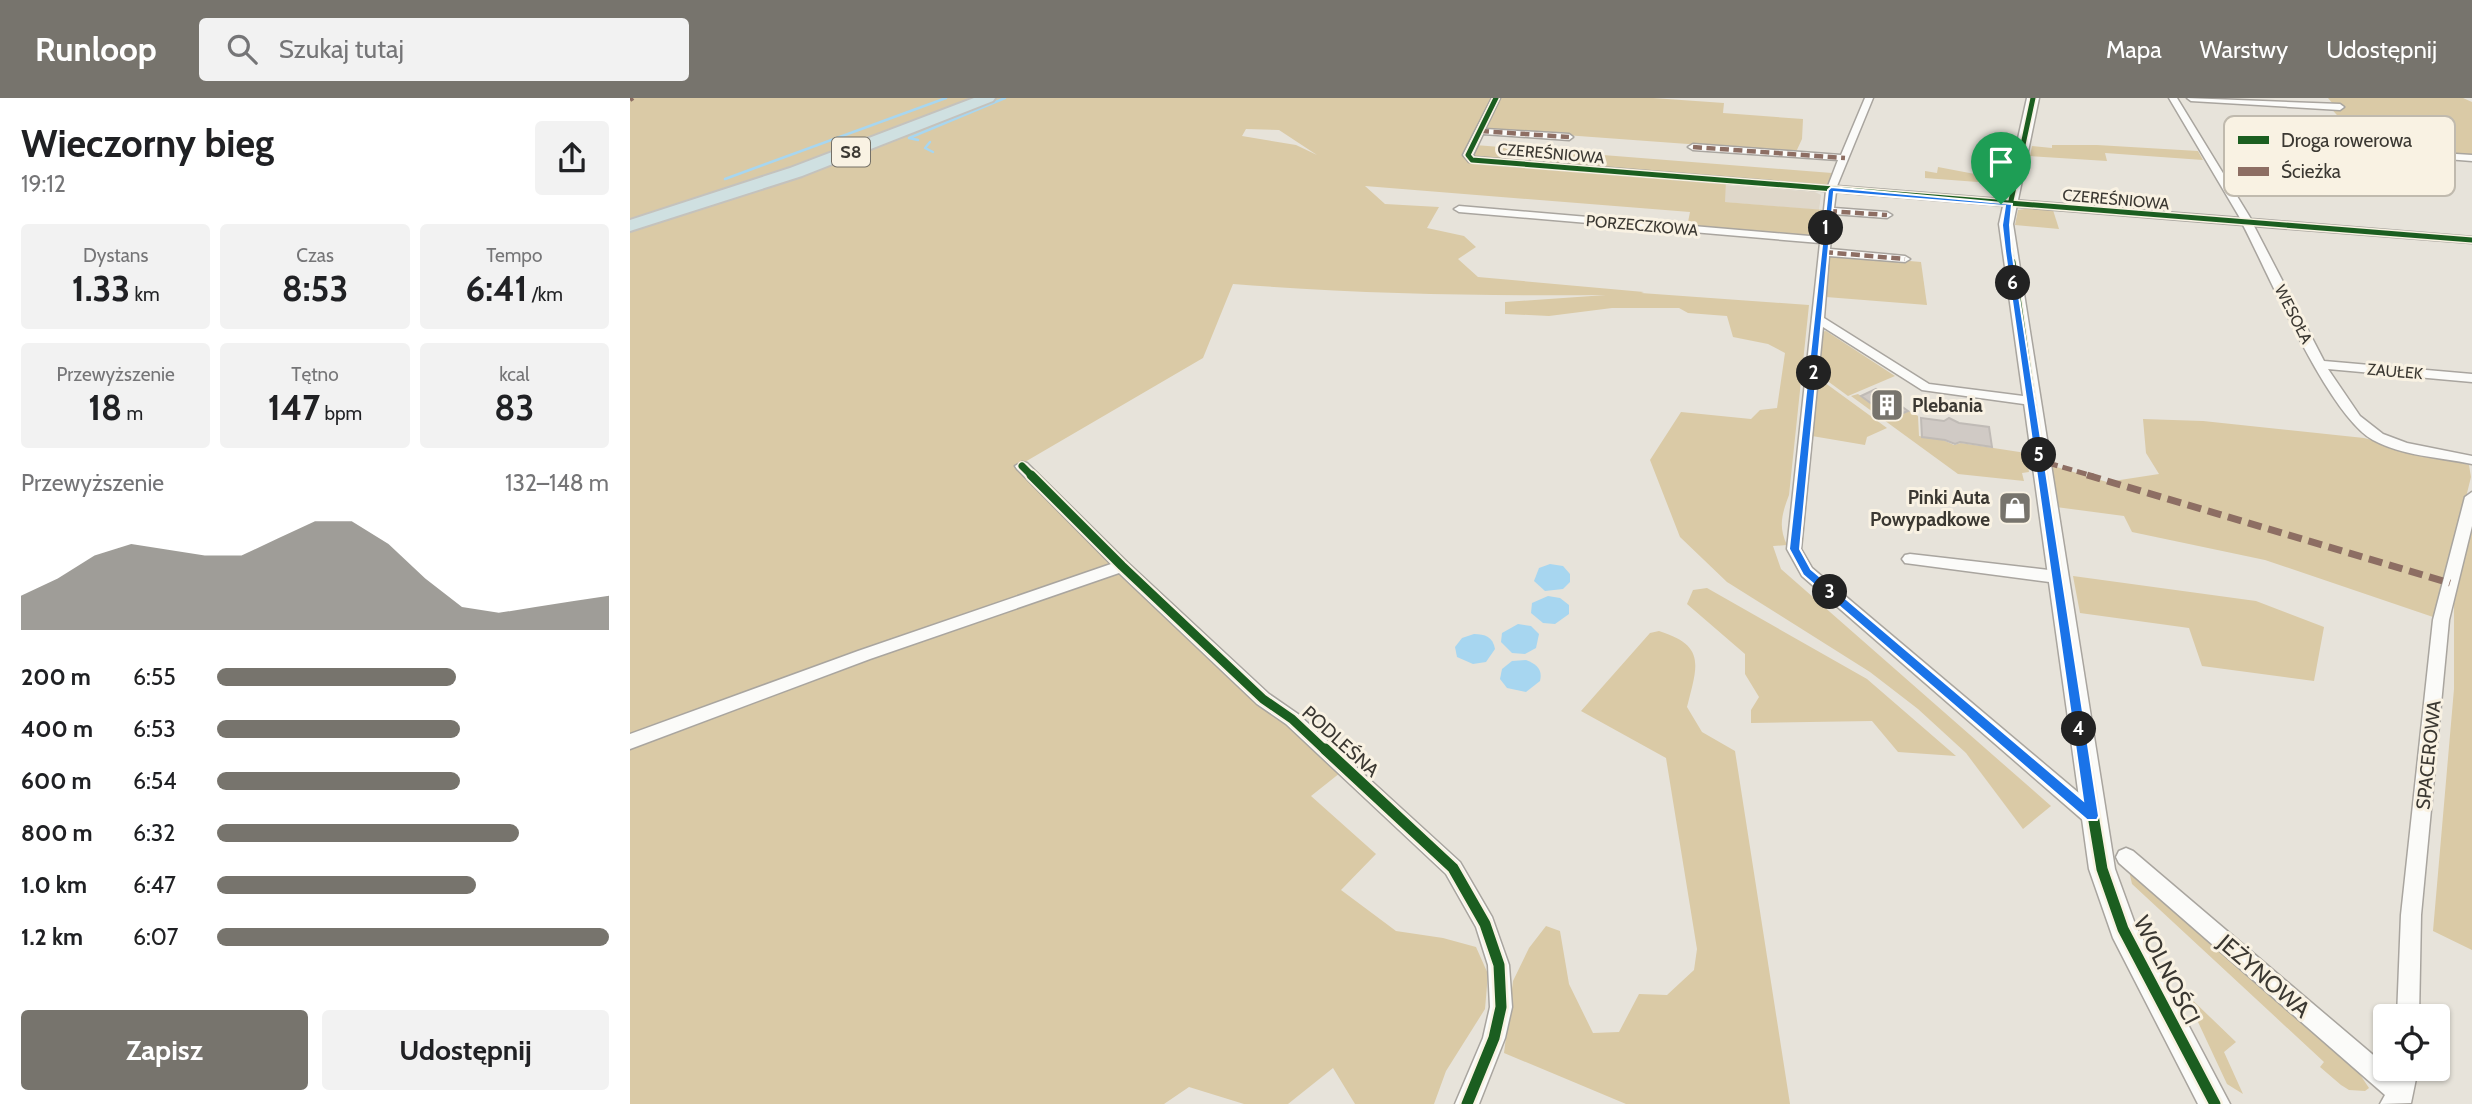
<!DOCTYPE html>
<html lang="pl">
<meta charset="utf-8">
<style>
:root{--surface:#fff;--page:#f2f2f2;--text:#202124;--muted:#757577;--accent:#77746d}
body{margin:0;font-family:Cabin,sans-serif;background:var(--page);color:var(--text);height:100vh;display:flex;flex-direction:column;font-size:26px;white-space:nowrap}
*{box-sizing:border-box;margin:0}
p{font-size:23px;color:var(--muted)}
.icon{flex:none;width:38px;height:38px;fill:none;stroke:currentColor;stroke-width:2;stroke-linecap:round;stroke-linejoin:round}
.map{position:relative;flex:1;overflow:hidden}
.details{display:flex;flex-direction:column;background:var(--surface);width:630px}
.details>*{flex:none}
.controls{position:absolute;left:1743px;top:906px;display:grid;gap:14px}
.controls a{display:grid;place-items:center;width:77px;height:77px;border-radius:7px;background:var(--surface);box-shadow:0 2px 5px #0004;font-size:35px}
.pin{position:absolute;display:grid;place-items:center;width:60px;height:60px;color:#fff;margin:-72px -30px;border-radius:50% 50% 50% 0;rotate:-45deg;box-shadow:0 0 7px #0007}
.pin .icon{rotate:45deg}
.km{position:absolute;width:35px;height:35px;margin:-18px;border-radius:50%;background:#222;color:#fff;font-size:19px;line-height:35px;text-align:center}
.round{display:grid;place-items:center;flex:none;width:74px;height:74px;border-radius:7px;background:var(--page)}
.summary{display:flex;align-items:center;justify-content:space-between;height:119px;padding:0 21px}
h1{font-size:38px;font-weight:700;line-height:52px}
.metrics{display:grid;grid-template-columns:repeat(3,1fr);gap:10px;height:119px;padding:7px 21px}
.metrics div{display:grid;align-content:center;border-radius:7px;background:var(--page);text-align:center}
.metrics b{font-size:35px;font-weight:700}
.metrics small{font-size:19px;font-weight:400}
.metrics p{font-size:19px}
.chart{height:196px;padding:14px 21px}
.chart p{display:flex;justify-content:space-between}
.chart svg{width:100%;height:126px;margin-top:7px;fill:var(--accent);opacity:.7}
.cta{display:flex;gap:14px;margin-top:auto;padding:14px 21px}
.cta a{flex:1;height:80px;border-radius:7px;background:var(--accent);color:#fff;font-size:28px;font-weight:700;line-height:80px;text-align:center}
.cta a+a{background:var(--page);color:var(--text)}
ul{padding:0 21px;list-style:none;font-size:23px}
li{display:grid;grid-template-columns:112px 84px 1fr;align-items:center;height:52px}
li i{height:18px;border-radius:9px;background:var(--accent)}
header{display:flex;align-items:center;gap:42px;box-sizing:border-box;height:98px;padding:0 35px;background:var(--accent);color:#fff}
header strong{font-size:33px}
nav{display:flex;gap:38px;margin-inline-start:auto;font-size:24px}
.search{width:490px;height:63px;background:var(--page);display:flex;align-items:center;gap:18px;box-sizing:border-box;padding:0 24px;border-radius:7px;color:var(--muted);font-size:26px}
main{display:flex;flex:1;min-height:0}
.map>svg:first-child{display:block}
.commercial{fill:#dfd7c9}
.green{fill:#dacaa6;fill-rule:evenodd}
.water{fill:#a7d6f0}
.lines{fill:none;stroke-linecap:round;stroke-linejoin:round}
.stream{stroke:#a7d6f0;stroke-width:2.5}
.building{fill:#d0cac5;stroke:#c0bbb6;stroke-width:2}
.street-casing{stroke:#a9a59f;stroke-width:3}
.secondary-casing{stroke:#a9a59f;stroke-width:3}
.highway-casing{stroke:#c4c2bd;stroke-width:4}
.street{fill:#fbfbf9;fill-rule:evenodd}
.secondary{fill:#fbfbf9;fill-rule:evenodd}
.highway{fill:#cfe0e1;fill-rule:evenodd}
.quiet-far2{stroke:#8d6e63;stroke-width:4.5;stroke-dasharray:9 4.5;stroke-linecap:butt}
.quiet-far1{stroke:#8d6e63;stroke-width:5;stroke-dasharray:10 5;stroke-linecap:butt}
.quiet{stroke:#8d6e63;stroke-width:7;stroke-dasharray:14 7;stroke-linecap:butt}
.cycleway-far3-casing{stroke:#f9f2e3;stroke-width:8}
.cycleway-far2-casing{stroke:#f9f2e3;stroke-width:10}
.cycleway-far1-casing{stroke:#f9f2e3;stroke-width:13}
.cycleway-casing{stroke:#f9f2e3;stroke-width:16}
.cycleway-far3{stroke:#1b5e20;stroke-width:5}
.cycleway-far2{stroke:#1b5e20;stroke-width:7}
.cycleway-far1{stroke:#1b5e20;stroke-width:9}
.cycleway{stroke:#1b5e20;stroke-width:11}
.route{fill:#1a73e8;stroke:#fff;stroke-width:2;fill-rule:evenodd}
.labels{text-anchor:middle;stroke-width:6;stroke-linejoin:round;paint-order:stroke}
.far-street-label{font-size:16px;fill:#3b3832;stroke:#f9f2e3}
.shield{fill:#f9f2e3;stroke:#747067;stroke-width:2}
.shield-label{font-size:18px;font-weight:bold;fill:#3b3832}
.poi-label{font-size:19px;font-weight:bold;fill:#3b3832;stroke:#f9f2e3;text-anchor:start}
.street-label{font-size:19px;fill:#3b3832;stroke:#f9f2e3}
.near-street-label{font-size:23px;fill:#3b3832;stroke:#f9f2e3}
.key{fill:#f9f2e3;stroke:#c0baae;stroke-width:2}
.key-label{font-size:19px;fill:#3b3832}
</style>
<header>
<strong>Runloop</strong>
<div class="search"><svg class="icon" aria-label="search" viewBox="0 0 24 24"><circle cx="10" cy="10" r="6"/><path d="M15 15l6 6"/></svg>Szukaj tutaj</div>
<nav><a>Mapa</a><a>Warstwy</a><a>Udostępnij</a></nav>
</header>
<main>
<section class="details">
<div class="summary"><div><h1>Wieczorny bieg</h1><p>19:12</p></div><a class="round"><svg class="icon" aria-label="share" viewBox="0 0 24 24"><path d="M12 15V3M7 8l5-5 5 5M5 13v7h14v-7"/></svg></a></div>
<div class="metrics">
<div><p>Dystans</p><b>1.33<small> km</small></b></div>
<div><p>Czas</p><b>8:53</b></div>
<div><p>Tempo</p><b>6:41<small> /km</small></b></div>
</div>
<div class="metrics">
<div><p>Przewyższenie</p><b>18<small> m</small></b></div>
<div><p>Tętno</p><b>147<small> bpm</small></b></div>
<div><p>kcal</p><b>83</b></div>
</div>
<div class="chart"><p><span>Przewyższenie</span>132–148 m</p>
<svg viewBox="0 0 160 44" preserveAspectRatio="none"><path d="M0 44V32L10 26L20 18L30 14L40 16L50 18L60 18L70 12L80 6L90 6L100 14L110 26L120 36L130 38L140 36L150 34L160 32V44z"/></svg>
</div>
<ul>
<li><b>200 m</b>6:55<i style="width:61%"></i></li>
<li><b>400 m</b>6:53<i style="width:62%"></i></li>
<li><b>600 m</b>6:54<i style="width:62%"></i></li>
<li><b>800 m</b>6:32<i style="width:77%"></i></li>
<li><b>1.0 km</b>6:47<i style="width:66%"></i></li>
<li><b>1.2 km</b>6:07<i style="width:100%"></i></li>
</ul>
<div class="cta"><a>Zapisz</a><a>Udostępnij</a></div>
</section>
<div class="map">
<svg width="1842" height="1006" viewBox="0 0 1842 1006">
<rect width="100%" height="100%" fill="#e7e3da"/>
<path class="commercial" d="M1095 87 1185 94 1191 97 1189 112 1094 104Z"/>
<g class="green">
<path d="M0 0H1023L1094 5 1093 15 1173 21 1172 41 1166 54 854 31 845 47 1202 75 1197 90 1096 82 1095 104 1195 112 1189 140 1057 129 1060 114 735 88 755 106 809 109 797 130 834 138 846 149 828 161 848 179 1014 194 1011 195 1179 207 1159 397C1152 416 1148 428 1157 447L1143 448 1151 471 1421 708 1393 731 1336 655 1288 611 1240 574 1097 484 1050 439 1020 362 1051 314 1121 321 1130 312 1147 310 1155 255 1138 246 1103 239 1097 218 1058 215 1049 210H982L919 218 875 216V204L976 197C852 198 728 196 603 186L573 260 388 368 710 675 681 698 746 756 711 792 766 833 813 840 846 849 858 876 855 911 816 973 804 1006H725L703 970 658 1006H614L559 989 534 1006H0ZM616 31 649 32 687 57 666 47 612 38Z"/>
<path d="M1698 0H1833L1842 4V59L1796 56 1784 44 1766 42 1752 27 1713 24 1699 8 1703 6Z"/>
<path d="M1422 47H1467L1568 53 1573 62 1475 55 1477 63 1400 58 1402 48 1422 50Z"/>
<path d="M1308 69 1350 77 1348 70 1377 72 1374 86 1295 80V73L1307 75Z"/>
<path d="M1402 110 1423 112 1429 131 1385 127 1388 112Z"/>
<path d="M1200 156 1291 164 1297 207 1196 199Z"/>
<path d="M1196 233 1265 278 1218 298 1188 276 1191 234Z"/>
<path d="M1187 279 1257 330 1237 339 1235 347 1182 338Z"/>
<path d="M1228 296 1261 321 1279 313 1288 318 1289 338 1313 342 1324 347 1331 345 1396 355 1399 374 1392 375 1394 383 1328 376 1221 298Z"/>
<path d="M1513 321 1573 323 1734 340 1839 367 1841 379 1806 520 1635 462 1502 434 1494 418 1426 409 1420 367 1477 384 1529 376 1516 355Z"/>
<path d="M1842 420V852L1803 833 1824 591V497Z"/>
<path d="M1443 478 1626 503 1694 529 1684 583 1572 568 1559 530 1450 515Z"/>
<path d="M1077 490 1237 581 1326 658 1268 654 1242 623 1121 625V612L1129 599 1115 576V556L1057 506 1063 492Z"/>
<path d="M1029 533C1077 548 1067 568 1057 609L1072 634 1105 653 1160 1006H996L874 955 883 883 899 850 916 828 930 833 939 886 963 935 989 934 1009 896 1037 897 1064 872 1067 851 1036 660 951 613 1020 535Z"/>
<path d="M1499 773 1729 975 1739 990 1735 993 1719 992 1711 987 1690 969 1694 964 1502 786Z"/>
<path d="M1554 894 1606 944 1594 954 1613 996 1597 986Z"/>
</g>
<g class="water">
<path d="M920 466 933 468 940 476V484L933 491 915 493 904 483 909 470Z"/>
<path d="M918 498 930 500 939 507V516L925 526 913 525 901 515 902 505Z"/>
<path d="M888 526 901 528 909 536 906 550 895 556 882 555 871 544 872 535Z"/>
<path d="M844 536C855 536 863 539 865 551L856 564 843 566 827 559 825 549 832 540Z"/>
<path d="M896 562C906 566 913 571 910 583L896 594 877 590 870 581 872 571 882 563Z"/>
</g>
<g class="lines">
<g class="stream">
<path d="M288 42 279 40 375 0"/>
<path d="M300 44 295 50 303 54"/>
<path d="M95 81 316 0"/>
</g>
</g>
<g class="building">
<path d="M1246 291 1254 296 1278 313 1261 320 1231 298Z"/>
<path d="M1291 320 1314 323 1319 320 1329 325 1359 329 1362 349 1330 344 1325 346 1315 342 1292 339Z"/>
</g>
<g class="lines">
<defs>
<g id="street">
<path d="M862 0H870L855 31 939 36 943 39 939 42 853 36 843 57 845 59 1198 88 1208 62 1063 52 1058 49 1063 46 1211 57 1235 0H1243L1207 88 1610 120 1539 0H1547L1621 121 1842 139V145L1624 128 1694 263 1842 276V284L1698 271 1730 318 1753 336 1777 345 1842 358V366C1809 359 1772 358 1743 342 1698 317 1639 177 1613 127L1206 94 1204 110 1257 114 1262 117 1257 120 1203 116 1200 151 1275 158 1280 161 1275 164 1199 158 1194 220 1299 286 1401 299 1407 303 1401 307 1292 292 1193 229 1171 451 1182 470 1469 712 1471 718 1469 724 1462 726 1455 724 1172 478 1157 451 1190 145 829 114 824 111 829 108 1191 139 1196 93 839 64 833 57Z"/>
<path d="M1557 0 1710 6 1714 9 1710 12 1561 3Z"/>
<path d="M1794 54 1842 57V63L1791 59V55Z"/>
<path d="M392 364 397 365 497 464 639 596 668 616 830 764 862 819 879 867 882 909 875 940 849 1006H825L853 940 860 909 858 867 846 829 816 776 656 626 627 606 489 475 240 561 0 651V636L228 553 481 466 387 371 385 368Z"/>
<path d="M1842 394V428L1819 522 1791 817 1789 919H1767L1771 817 1803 522 1835 399Z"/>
<path d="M1280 456 1427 473 1435 479 1427 485 1275 465 1272 461 1275 457Z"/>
<path d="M1496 750 1503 753 1755 967V971L1765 975 1766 971H1788L1781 1005 1750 1006 1755 997 1489 765 1486 759 1489 753Z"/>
</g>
<path id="secondary" d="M1397 0H1409L1383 126 1485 771 1505 826 1600 1006H1568L1483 840 1459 771 1369 126Z"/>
<path id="highway" d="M344 0H365L363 3 172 78 0 133V122L160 70Z"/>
</defs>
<use href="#street" class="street-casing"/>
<use href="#secondary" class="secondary-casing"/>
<use href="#highway" class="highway-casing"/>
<use href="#street" class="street"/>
<use href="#secondary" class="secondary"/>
<use href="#highway" class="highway"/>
<g class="quiet-far2">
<path d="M0 2 3 0"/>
<path d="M850 33 939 39"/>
<path d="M1063 49 1215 60"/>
<path d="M1198 113 1257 117"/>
<path d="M1194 154 1275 161"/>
</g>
<path class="quiet-far1" d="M1418 365 1463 378"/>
<path class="quiet" d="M1457 377 1820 485"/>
<defs>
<g id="cycleway-far3">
<path d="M866 0 838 57 842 62 1842 142"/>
<path d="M1382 166 1376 126 1403 0"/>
</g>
<g id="cycleway-far2">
<path d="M1382 164 1413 378"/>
<path d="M392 368 402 378"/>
</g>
<g id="cycleway-far1">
<path d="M401 377 492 468 633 601 662 621 696 653"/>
<path d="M1412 377 1453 653"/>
</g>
<g id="cycleway">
<path d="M695 651 823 770 855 826 869 867 871 909 864 940 837 1006"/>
<path d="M1452 651 1472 771 1493 831 1585 1006"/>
</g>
</defs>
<use href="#cycleway-far3" class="cycleway-far3-casing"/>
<use href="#cycleway-far2" class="cycleway-far2-casing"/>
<use href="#cycleway-far1" class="cycleway-far1-casing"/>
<use href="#cycleway" class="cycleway-casing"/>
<use href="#cycleway-far3" class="cycleway-far3"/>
<use href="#cycleway-far2" class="cycleway-far2"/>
<use href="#cycleway-far1" class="cycleway-far1"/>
<use href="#cycleway" class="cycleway"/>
</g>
<path class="route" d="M1201 89 1382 106 1380 127 1382 153 1469 718 1467 722H1457L1173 477 1159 451 1198 92ZM1204 94 1375 108 1372 127 1375 153 1453 702 1181 471 1170 451Z"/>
<defs>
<symbol id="building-square" viewBox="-11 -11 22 22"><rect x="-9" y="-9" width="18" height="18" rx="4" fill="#77746d" stroke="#f9f2e3"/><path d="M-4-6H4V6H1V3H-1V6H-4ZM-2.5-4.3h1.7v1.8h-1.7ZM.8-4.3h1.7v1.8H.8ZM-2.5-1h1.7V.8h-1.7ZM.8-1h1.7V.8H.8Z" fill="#fff"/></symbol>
<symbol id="shop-square" viewBox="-11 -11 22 22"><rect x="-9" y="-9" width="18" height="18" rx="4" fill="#77746d" stroke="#f9f2e3"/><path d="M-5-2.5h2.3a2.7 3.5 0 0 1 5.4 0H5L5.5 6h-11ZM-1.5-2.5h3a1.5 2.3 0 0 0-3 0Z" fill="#fff"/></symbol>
</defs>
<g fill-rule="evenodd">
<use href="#building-square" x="1238" y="288" width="38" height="38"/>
<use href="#shop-square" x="1366" y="391" width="38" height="38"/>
</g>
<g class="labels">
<g class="far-street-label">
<text transform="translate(921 55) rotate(5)" y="6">CZEREŚNIOWA</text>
<text transform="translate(1486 101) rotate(5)" y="6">CZEREŚNIOWA</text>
<text transform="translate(1012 127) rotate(5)" y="6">PORZECZKOWA</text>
<text transform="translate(1664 216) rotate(63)" y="6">WESOŁA</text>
<text transform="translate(1765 273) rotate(5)" y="6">ZAUŁEK</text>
</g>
<rect class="shield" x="202" y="39.5" width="38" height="29" rx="5"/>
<g class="shield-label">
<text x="221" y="60">S8</text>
</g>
<g class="poi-label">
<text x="1282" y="314">Plebania</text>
<text x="1360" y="406" text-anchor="end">Pinki Auta<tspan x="1360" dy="22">Powypadkowe</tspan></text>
</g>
<g class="street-label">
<text transform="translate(711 643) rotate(42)" y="7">PODLEŚNA</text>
<text transform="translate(1798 657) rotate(-84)" y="7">SPACEROWA</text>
</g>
<g class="near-street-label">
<text transform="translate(1537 872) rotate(63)" y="8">WOLNOŚCI</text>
<text transform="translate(1634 878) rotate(41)" y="8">JEŻYNOWA</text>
</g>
</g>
<rect x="1594" y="18" width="231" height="80" rx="10" class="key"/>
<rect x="1608" y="38" width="31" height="8" fill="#1b5e20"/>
<rect x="1608" y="69" width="31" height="9" fill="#8d6e63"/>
<g class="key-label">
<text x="1651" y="49">Droga rowerowa</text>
<text x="1651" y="80">Ścieżka</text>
</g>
</svg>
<div class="controls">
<a><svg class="icon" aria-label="locate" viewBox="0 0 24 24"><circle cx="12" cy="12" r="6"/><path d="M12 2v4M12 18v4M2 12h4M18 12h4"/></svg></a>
</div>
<div class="pin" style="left:1371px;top:106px;background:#1e9e55"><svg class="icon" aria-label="arrive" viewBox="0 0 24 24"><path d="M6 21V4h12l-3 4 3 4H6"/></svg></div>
<b class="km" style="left:1196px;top:130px">1</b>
<b class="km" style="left:1184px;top:275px">2</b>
<b class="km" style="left:1200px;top:494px">3</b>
<b class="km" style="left:1449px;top:631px">4</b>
<b class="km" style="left:1409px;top:357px">5</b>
<b class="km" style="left:1383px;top:185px">6</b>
</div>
</main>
